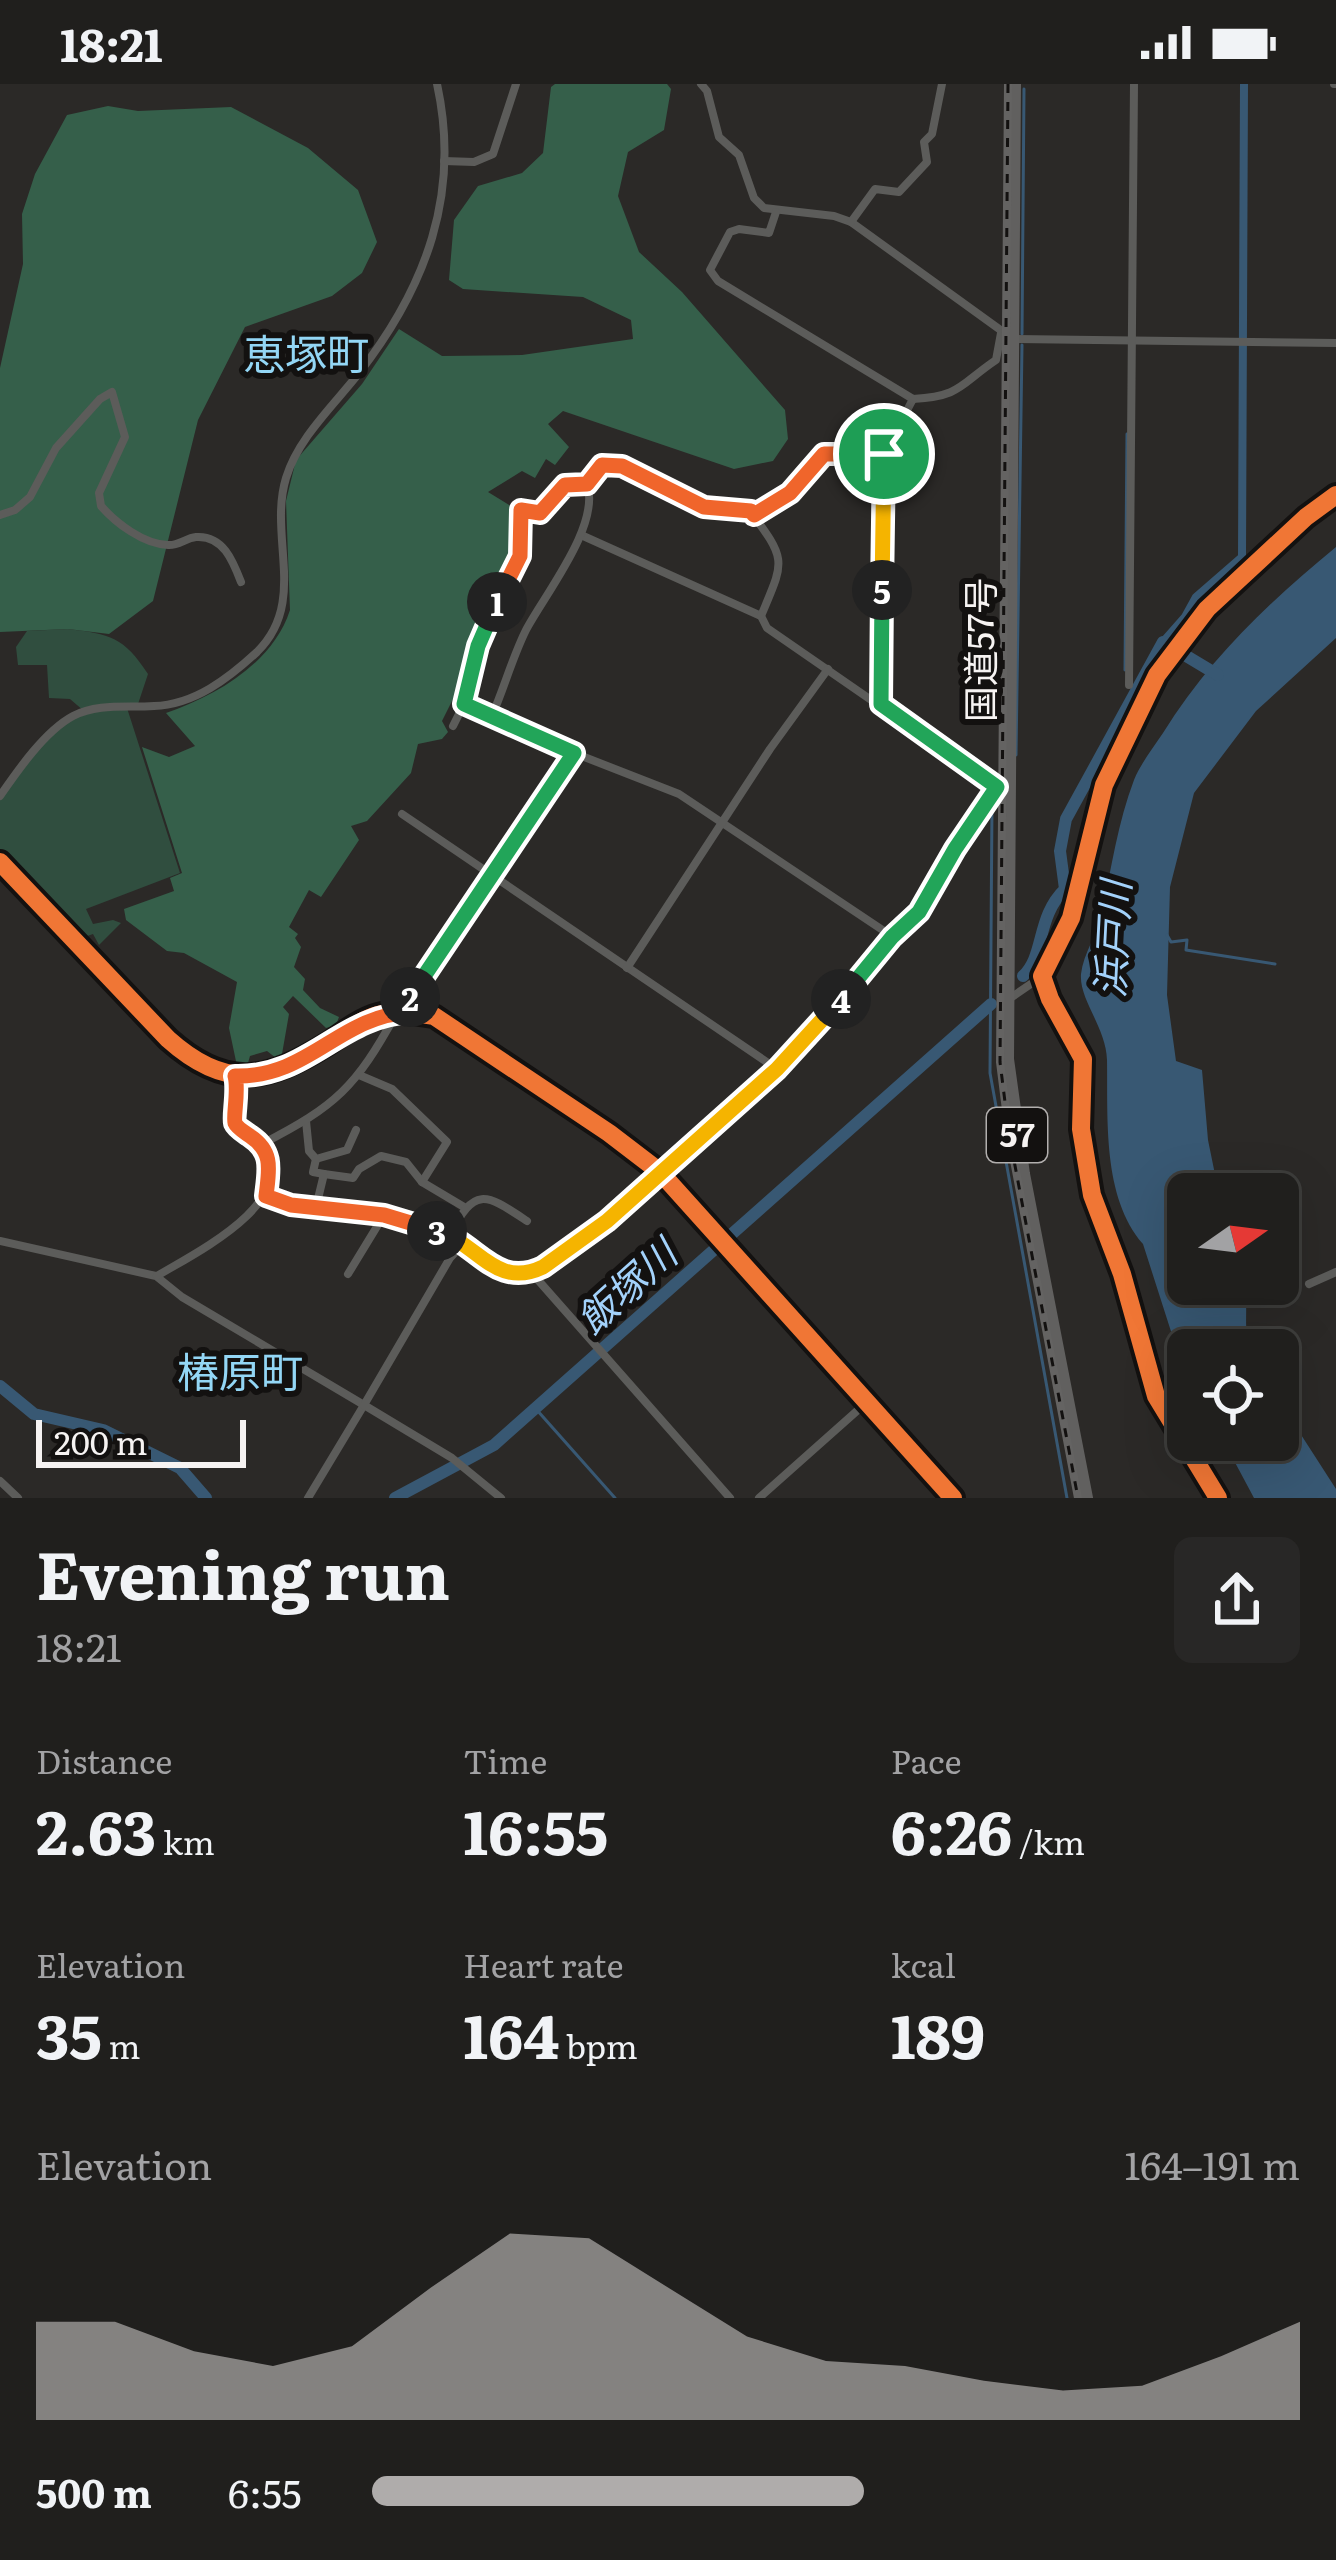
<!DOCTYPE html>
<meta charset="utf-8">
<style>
:root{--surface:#201f1d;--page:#282726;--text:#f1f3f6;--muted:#a2a2a4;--line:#3d3d3b;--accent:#afacab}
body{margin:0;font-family:Literata,"Noto Sans JP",serif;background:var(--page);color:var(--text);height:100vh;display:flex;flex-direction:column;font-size:45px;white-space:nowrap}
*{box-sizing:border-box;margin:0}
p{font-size:39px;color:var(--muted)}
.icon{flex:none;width:66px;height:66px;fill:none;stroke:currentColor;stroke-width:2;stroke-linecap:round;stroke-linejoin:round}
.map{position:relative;height:1414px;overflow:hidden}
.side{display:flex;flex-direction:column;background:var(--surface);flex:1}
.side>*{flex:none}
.needle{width:78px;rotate:76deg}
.fabs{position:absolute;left:1167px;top:1089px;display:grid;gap:24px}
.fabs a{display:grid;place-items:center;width:132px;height:132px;border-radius:18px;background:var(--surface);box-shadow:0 12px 48px #0002,0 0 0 3px var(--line);font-size:60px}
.scale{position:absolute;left:36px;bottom:30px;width:210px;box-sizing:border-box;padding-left:12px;border:6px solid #f6f3f2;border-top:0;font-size:33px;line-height:42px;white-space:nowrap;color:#f6f3f2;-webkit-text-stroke:9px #131110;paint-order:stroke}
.pin{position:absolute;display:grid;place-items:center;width:102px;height:102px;color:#fff;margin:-51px;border:6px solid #fff;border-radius:50%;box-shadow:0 3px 12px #0007}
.km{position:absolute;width:60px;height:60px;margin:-30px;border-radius:50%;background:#222;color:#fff;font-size:33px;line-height:60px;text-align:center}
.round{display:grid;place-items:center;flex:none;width:126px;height:126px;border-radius:18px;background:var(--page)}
.head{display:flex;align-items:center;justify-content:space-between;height:204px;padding:0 36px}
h1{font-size:66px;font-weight:700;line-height:90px}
.metrics{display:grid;grid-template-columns:repeat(3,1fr);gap:18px;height:204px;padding:12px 36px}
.metrics div{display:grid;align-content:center}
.metrics b{font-size:60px;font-weight:700}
.metrics small{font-size:33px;font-weight:400}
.metrics p{font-size:33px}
.chart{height:336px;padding:24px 36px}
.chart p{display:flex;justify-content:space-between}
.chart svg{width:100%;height:216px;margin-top:12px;fill:var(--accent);opacity:.7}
ul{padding:0 36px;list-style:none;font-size:39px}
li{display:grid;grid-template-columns:192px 144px 1fr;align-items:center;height:90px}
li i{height:30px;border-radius:15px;background:var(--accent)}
.status{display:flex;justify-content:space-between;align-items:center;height:84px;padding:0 60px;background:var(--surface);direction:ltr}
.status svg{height:33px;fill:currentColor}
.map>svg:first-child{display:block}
.green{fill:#304e3f}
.forest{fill:#355f4a}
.water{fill:#385873}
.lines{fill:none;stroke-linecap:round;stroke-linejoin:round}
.stream{stroke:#385873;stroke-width:3}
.canal{stroke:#385873;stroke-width:8}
.river{stroke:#385873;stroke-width:12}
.minor{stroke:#5c5c5a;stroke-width:8}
.highway{stroke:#61605f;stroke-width:12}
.rail-casing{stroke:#646362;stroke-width:8}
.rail{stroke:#131110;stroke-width:3;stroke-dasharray:9;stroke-linecap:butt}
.cycleway-casing{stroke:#131110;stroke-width:26}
.cycleway{stroke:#f07635;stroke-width:18}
.split-1-casing{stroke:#fff;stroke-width:24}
.split-2-casing{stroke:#fff;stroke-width:24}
.split-3-casing{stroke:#fff;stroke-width:24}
.split-4-casing{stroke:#fff;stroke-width:24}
.split-5-casing{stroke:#fff;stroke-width:24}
.split-6-casing{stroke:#fff;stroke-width:24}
.split-1{stroke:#f0652b;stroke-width:15}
.split-2{stroke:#22a559;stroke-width:15}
.split-3{stroke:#f0652b;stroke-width:15}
.split-4{stroke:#f5b400;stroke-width:15}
.split-5{stroke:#22a559;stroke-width:15}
.split-6{stroke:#f5b400;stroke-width:15}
.labels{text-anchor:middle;stroke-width:12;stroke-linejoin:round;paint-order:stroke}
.shield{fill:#131110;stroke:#b2afae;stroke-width:3}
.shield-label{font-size:33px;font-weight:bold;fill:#f6f3f2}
.street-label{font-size:36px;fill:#f6f3f2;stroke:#131110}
.water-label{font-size:39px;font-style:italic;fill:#a3d2fb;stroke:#131110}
.quarter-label{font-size:42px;fill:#93d6f5;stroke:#131110}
</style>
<div class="status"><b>18:21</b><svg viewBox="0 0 49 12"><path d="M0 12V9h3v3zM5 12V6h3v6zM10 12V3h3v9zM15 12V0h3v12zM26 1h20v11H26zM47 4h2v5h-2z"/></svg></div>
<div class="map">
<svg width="1336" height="1414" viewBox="0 0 1336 1414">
<rect width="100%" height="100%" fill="#2b2927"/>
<path class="green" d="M68 545C110 550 124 553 148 590L137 623 127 624 180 789 86 825 93 840 113 836 121 839 99 861 93 850 73 857 0 778V712L57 643 84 627 70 615 49 614 47 581H18L16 563 27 547Z"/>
<g class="forest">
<path d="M555 0H667L671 5 664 46 628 68 618 112 639 168 682 208 785 326 788 355 773 377 734 385 563 327 548 340 569 363 555 381 546 375 535 394 522 387 488 408 519 427 518 472 485 537 464 609 457 607 442 637 448 648 442 655 418 660 411 689 367 737 351 742 359 756 321 813 309 806 289 843 298 850 295 854 301 863 294 883 305 895 303 906 320 924 339 933 336 941 326 944 293 912 283 923 289 930 282 970 276 974 267 967 250 972 248 979 237 982 229 944 237 898 184 869 167 867 126 836 124 825 174 807 170 794 182 789 142 663 169 673 195 662 166 629C216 612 273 579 290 526L286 417 296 376 362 300 399 245 442 272 522 271 633 255 631 236 583 213 463 205 449 196 454 136 478 102 522 89 543 69 551 3Z"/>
<path d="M108 22 138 27 231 23 308 64 358 106 377 158 362 189 332 212 245 243 198 336 153 517 109 550 68 545 0 548V284L23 180 22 130 35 90 67 31Z"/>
</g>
<g class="water">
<path d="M1336 463V554L1256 627 1194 709 1170 803 1167 911 1176 977 1202 986 1208 1056 1219 1110H1188V1200H1243C1250 1225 1242 1238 1250 1266H1188V1308L1178 1295 1184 1288 1143 1160C1102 1113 1108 1034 1107 976 1106 943 1079 916 1081 890 1083 870 1098 849 1102 829 1111 785 1118 738 1134 696 1141 679 1153 664 1163 649 1209 575 1269 518 1336 463Z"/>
<path d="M1278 1315 1336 1405V1414H1254L1223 1356H1278Z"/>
</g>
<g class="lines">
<g class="stream">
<path d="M1022 250 1024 5"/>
<path d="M1125 586 1127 350"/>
<path d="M1016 671 1022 261"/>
<path d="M992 720 990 989 1067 1414"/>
<path d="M1167 851 1171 858 1187 856 1186 866 1275 880"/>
<path d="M536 1325 615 1414"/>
</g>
<path class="canal" d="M1163 558 1185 533 1196 513 1242 473 1244 0"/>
<g class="river">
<path d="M1023 892C1045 872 1036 833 1065 805L1060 767 1066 735 1163 558 1218 591"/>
<path d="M0 1302 34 1330 103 1346 180 1384 206 1414"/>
<path d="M395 1414 494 1361 991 920"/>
</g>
<g class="minor">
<path d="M701 0 707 7 719 53 739 71 754 114 764 124 834 132 851 138 1013 255 1336 259"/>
<path d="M1334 0H1336"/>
<path d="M444 77 474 78 493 70 516 0"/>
<path d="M776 128 769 149 739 145 730 148 710 186 718 197 913 315C962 312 959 301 996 276L1001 249"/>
<path d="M851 138 875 105 899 108 927 78 924 58 932 50 942 0"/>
<path d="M0 431 15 426 30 413 56 364 100 315 112 308 125 353 99 409 101 422C116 439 143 460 168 461 178 462 186 454 196 453 223 451 233 477 241 498"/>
<path d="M754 431 791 409 824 370H884"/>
<path d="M581 451 761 532 767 544 997 703 1010 702"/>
<path d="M1129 601 1134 0"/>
<path d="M881 619 884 370 913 315"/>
<path d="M464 620 487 537 520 472 521 426 540 429 569 398 587 400"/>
<path d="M491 634C504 605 512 574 526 546 545 510 601 441 587 400L602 381 622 383 704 423 750 427C788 477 784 477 761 532"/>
<path d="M453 642 464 620 574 669 679 710 893 853"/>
<path d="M0 712C18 686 45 647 73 632 98 619 127 624 154 622 194 621 229 594 257 568 308 518 268 453 286 394 298 354 334 321 359 289 426 203 461 110 437 0"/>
<path d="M402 730 777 985"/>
<path d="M0 778 168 955C226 1007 267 998 329 959 344 949 360 936 378 931 397 926 415 929 434 932L609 1049 660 1088 953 1414"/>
<path d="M627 884 770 665 828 585"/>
<path d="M1009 915 1041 893"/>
<path d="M412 928 409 915 574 669"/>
<path d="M359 991 392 1005 447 1058 422 1098 464 1123"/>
<path d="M306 1037 309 1067 316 1075 347 1066 356 1046"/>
<path d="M262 1060C336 1022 356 1003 396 930"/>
<path d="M324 1090 353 1094 359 1085 381 1072 406 1078 422 1098"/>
<path d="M266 1112C323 1138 414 1117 462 1161"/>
<path d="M316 1123 324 1090 313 1088 316 1075"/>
<path d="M450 1151C475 1101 486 1110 527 1137"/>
<path d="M0 1157 156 1192 182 1213 364 1321 308 1414"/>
<path d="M531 1188 730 1414"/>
<path d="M348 1190 384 1131"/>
<path d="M157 1192C193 1170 301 1118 264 1063 257 1054 244 1048 235 1040L239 1007 235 992"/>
<path d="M1309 1200 1336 1188"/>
<path d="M0 1397 18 1414"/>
<path d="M501 1414 452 1374 364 1321 450 1174 462 1161 498 1186 520 1190 543 1183 607 1137 813 949 893 853 919 828 955 765 997 703"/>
<path d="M759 1414 867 1318"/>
<path d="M1218 1414 1156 1312 1122 1190 1092 1111 1081 1045 1083 975 1050 915 1042 892 1071 834 1104 701 1157 591 1207 525 1306 433 1336 411"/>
</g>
<path class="highway" d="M1015 0 1008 975 1024 1090 1087 1414"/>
<defs>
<path id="rail" d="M1008 0 1000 978 1009 1050 1078 1414"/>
</defs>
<use href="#rail" class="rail-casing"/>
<use href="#rail" class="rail"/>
<defs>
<g id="cycleway">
<path d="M0 778 168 955C226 1007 267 998 329 959 344 949 360 936 378 931 397 926 415 929 434 932L609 1049 660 1088 953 1414"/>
<path d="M1218 1414 1156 1312 1122 1190 1092 1111 1081 1045 1083 975 1050 915 1042 892 1071 834 1104 701 1157 591 1207 525 1306 433 1336 411"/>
</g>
</defs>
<use href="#cycleway" class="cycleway-casing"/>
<use href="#cycleway" class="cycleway"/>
</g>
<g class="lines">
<defs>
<path id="split-1" d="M497 518 520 472 521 426 540 429 565 401 587 400 602 381 622 382 704 423 751 427 754 431 790 409 824 370H884"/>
<path id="split-2" d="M410 913 574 669 464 620 478 562 497 518"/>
<path id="split-3" d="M410 913 412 928C339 931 310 994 235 992 239 1006 233 1032 235 1039 237 1044 246 1049 250 1052 274 1068 269 1086 266 1112L291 1121 384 1131 437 1147"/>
<path id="split-4" d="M437 1147C477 1158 495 1206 543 1183L607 1137 777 985 841 915"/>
<path id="split-5" d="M841 915 892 853 919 828 955 765 997 703 881 620 882 506"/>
<path id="split-6" d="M882 506 884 370"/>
</defs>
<use href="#split-1" class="split-1-casing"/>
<use href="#split-2" class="split-2-casing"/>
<use href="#split-3" class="split-3-casing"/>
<use href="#split-4" class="split-4-casing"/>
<use href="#split-5" class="split-5-casing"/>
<use href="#split-6" class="split-6-casing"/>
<use href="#split-1" class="split-1"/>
<use href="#split-2" class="split-2"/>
<use href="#split-3" class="split-3"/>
<use href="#split-4" class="split-4"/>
<use href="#split-5" class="split-5"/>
<use href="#split-6" class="split-6"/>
</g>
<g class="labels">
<rect class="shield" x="987" y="1024" width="60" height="54" rx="9"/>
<g class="shield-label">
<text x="1017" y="1063">57</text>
</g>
<g class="street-label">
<text transform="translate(981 566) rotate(-90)" y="13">国道57号</text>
</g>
<g class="water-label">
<text transform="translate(1113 855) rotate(-87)" y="14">浜戸川</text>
<text transform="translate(627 1203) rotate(-42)" y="14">飯塚川</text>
</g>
<g class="quarter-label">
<text x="306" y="286">恵塚町</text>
<text x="240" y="1304">椿原町</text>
</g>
</g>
</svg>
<div class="fabs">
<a><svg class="needle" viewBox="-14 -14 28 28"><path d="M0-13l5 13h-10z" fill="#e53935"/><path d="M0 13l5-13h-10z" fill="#a2a2a4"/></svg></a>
<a><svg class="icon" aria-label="locate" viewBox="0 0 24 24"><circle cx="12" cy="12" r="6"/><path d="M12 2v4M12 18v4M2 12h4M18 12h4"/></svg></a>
</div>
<div class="scale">200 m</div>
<div class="pin" style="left:884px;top:370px;background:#1e9e55"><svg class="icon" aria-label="arrive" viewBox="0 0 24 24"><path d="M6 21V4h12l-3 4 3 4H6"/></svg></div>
<b class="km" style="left:497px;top:518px">1</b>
<b class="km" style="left:410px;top:913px">2</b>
<b class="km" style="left:437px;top:1147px">3</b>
<b class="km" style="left:841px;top:915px">4</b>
<b class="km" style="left:882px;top:506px">5</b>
</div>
<section class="side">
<div class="head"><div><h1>Evening run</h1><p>18:21</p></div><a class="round"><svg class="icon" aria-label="share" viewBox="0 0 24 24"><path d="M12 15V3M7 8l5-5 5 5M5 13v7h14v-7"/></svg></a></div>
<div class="metrics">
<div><p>Distance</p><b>2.63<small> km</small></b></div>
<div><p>Time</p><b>16:55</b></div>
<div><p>Pace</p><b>6:26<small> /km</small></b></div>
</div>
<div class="metrics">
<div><p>Elevation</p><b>35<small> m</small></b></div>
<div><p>Heart rate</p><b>164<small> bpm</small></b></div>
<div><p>kcal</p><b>189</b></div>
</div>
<div class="chart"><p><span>Elevation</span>164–191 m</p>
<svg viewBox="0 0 160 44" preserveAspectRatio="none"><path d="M0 44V24L10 24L20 30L30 33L40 29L50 17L60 6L70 7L80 17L90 27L100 32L110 33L120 36L130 38L140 37L150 31L160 24V44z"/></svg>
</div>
<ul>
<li><b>500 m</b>6:55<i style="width:53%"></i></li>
</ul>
</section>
